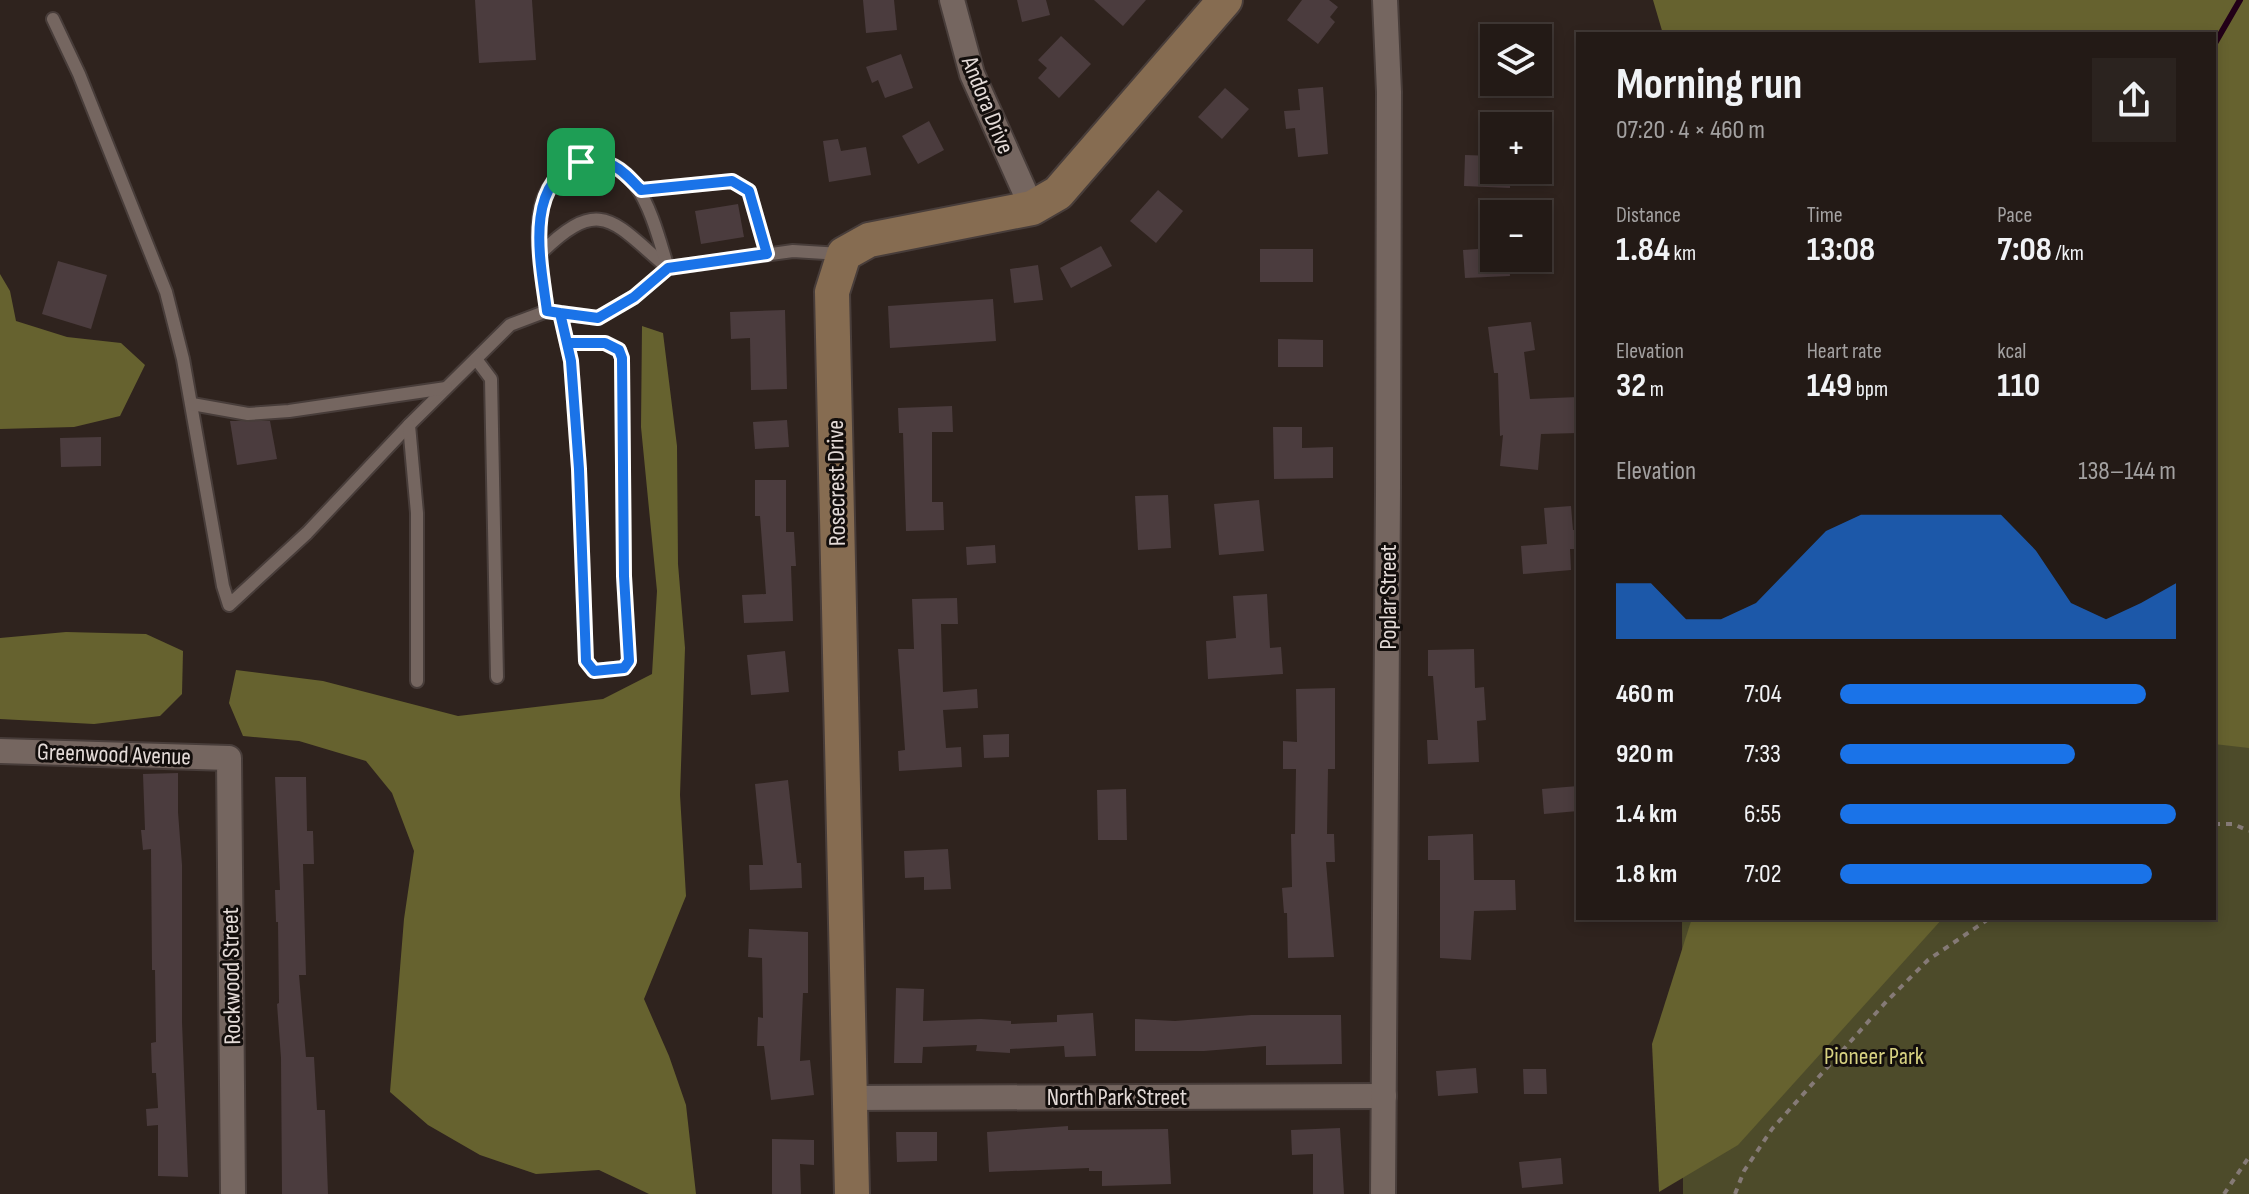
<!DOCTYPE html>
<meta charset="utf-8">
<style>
:root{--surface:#231a16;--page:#2b231f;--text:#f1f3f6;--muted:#a3a1a1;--line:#403835;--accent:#1a73e8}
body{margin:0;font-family:"Sofia Sans Condensed",sans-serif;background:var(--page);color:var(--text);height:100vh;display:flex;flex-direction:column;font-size:30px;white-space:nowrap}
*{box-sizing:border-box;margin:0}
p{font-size:26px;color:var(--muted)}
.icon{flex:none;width:44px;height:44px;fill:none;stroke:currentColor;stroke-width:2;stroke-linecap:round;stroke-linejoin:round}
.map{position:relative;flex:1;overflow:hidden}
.details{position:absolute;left:1576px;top:32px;width:640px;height:888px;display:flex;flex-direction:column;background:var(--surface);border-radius:0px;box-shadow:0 4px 12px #0003,0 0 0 2px var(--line)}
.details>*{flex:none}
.tools{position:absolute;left:1480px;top:24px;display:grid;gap:16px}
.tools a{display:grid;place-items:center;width:72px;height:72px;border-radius:0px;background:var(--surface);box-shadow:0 4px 12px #0003,0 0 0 2px var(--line);font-size:40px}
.pin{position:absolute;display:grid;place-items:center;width:68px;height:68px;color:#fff;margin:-34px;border-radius:16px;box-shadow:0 4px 12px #0006}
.round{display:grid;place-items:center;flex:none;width:84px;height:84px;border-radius:0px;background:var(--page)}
.summary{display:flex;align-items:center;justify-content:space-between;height:136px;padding:0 40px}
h1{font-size:44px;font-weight:700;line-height:60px}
.stats{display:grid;grid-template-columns:repeat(3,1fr);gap:12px;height:136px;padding:8px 40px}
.stats div{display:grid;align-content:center}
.stats b{font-size:34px;font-weight:700}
.stats small{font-size:22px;font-weight:400}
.stats p{font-size:22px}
.chart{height:224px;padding:16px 40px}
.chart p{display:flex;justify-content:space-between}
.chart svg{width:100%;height:144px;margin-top:8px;fill:var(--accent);opacity:.7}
ul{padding:0 40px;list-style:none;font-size:26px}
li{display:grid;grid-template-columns:128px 96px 1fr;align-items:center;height:60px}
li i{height:20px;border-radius:10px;background:var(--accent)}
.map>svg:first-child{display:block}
.green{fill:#4d4b2a}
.forest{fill:#66622f}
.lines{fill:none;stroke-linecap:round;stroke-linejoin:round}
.stream{stroke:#220017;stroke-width:6}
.building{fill:#4b3c3e}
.lane-casing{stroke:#483d3a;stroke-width:16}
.street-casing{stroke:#483d3a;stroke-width:28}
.secondary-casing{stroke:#483d3a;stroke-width:38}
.path{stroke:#857a76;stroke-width:4;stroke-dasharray:6 6;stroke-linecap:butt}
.lane{stroke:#756660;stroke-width:12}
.street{stroke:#756660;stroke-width:24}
.secondary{stroke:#866c51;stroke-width:34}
.route-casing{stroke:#fff;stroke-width:16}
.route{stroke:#1a73e8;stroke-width:10}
.labels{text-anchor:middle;stroke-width:6;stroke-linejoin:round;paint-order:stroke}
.street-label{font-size:24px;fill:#e3dad7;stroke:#130e0c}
.park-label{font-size:24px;fill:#d7d181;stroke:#130e0c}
</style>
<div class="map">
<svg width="2249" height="1194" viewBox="0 0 2249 1194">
<rect width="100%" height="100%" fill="#2f231e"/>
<path class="green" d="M2249 0V1194H1683L1682 918H2214V34Z"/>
<g class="forest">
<path d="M1653 0H2249V748L2214 744V34H1663Z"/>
<path d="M0 274 10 291 16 321 67 337 121 343 145 365 120 416 74 427 0 429Z"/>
<path d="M642 326 663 333 677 446 678 564 685 648 680 795 686 896 644 999 669 1056 686 1105 696 1194H649L599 1170 536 1174 480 1155 428 1125 390 1092 404 919 414 851 392 793 366 761 299 741 243 736 229 703 236 670 323 681 458 716 603 699 652 674 657 591 641 427Z"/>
<path d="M66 632 146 634 183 651 182 694 160 716 94 724 0 719V638Z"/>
<path d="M1692 918H1943L1738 1145 1659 1192 1652 1044Z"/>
</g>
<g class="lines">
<path class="stream" d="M2214 45 2240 0"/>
</g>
<g class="building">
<path d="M475 0H532L536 60 479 63Z"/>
<path d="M863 0H894L897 30 866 33Z"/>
<path d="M1017 0H1046L1050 15 1022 22Z"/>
<path d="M1094 0H1146L1123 26Z"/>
<path d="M1302 0H1329L1338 7 1330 17 1335 22 1318 44 1287 20Z"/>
<path d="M1061 36 1091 64 1059 98 1038 78 1047 68 1038 60Z"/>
<path d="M901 54 913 88 885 98 878 80 872 83 866 67Z"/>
<path d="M1323 87 1328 154 1298 157 1295 128 1286 129 1284 111 1300 110 1298 89Z"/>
<path d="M1225 88 1249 109 1222 139 1198 117Z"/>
<path d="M929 121 944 150 918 164 902 136Z"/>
<path d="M838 139 841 151 866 147 871 175 829 182 823 141Z"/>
<path d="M1465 155 1494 156V170H1510V188L1464 186Z"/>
<path d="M1158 190 1183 211 1156 243 1130 221Z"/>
<path d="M738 204 744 237 701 244 695 211Z"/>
<path d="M1101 246 1112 266 1071 288 1060 268Z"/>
<path d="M1494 248V258H1509L1510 276 1465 278 1463 250Z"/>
<rect x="1260" y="249" width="53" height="33"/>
<path d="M58 261 107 275 91 329 42 314Z"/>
<path d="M1038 265 1043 300 1014 303 1010 269Z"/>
<path d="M993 299 996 341 890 348 888 306Z"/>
<path d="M785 310 787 389 751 390 750 338 731 339 730 312Z"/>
<path d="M1531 322 1535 350 1524 352 1530 399 1578 397V433L1541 434 1538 470 1500 466 1503 435 1500 436 1498 373H1494L1488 327Z"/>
<path d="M1278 339 1323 340V367H1278Z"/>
<path d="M952 406 953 432H932V502H943L944 530 906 531 903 433H899L898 408Z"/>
<path d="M787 420 789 447 755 449 753 422Z"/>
<path d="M230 421H270L277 459 237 465Z"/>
<path d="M1273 427H1302V448L1333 447V478L1274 479Z"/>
<path d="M101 437V466L61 467 60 438Z"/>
<path d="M755 480H786V532H794L796 566H791L793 621 744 623 742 595 766 594 760 516H755Z"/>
<path d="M1168 495 1171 548 1138 550 1135 496Z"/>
<path d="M1259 500 1264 551 1219 555 1214 504Z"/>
<path d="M1571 506 1573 530H1578V549H1570L1571 570 1523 574 1521 546 1547 544 1544 508Z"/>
<path d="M995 545 996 563 967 565 966 547Z"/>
<path d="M1267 594 1270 648 1281 647 1283 674 1208 679 1206 641 1236 638 1233 596Z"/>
<path d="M957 598 958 624H941L943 692 977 689 978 708 943 710 946 748 961 747 962 767 899 771 898 751 905 750 898 649H914L912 599Z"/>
<path d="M1474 649 1475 688 1484 687 1486 720 1477 721 1479 762 1428 764 1427 740H1438L1433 676H1428V650Z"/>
<path d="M785 651 789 692 751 695 747 655Z"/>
<path d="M1335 688V769H1328L1327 834H1334L1335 862H1326L1334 957 1288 958 1287 913H1284L1282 888 1292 887 1291 834H1295L1296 769H1283V741L1297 742 1296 689Z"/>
<path d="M1009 734V757L984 758 983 735Z"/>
<path d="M178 773V812L182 865V1022L188 1177 158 1176V1125L147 1126 146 1109 158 1108 156 1073H152L151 1043 156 1042 155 970H152L151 849 143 850 141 830H145L143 774Z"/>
<path d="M275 777H306L307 831H313L314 864H303L306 975H299L306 1057H314L317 1110H325L328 1194H282L281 1058 277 1004 279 1003 278 922H276L275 890H280Z"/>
<path d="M788 780 797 863H801L802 888 750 890 749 865H763L755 784Z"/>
<path d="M1578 786V811L1544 814 1542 789Z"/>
<path d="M1126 789 1127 840H1098L1097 790Z"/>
<path d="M1473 834 1474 880H1515L1516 910 1474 911 1471 960 1440 958V860H1428V836Z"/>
<path d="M948 849 951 889 924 890V877L905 878 904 851Z"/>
<path d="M749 929 808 932V993H803L800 1061 810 1060 814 1095 771 1100 764 1046H757L758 1017 763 1018 762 958 748 957Z"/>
<path d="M896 988 924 989 923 1021 981 1019 1011 1021V1024L1057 1022V1015L1093 1013 1096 1056 1065 1057 1064 1046 1010 1049V1053L976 1051 977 1045 923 1047 922 1063H894Z"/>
<path d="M1251 1015H1341L1342 1064 1266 1065V1046L1204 1051H1135V1019L1175 1021Z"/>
<path d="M1476 1068 1478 1093 1438 1096 1436 1071Z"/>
<path d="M1523 1069H1546L1547 1094H1524Z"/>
<path d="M1068 1126V1130L1168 1129 1171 1184 1102 1186V1171H1089V1168L989 1172 987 1132Z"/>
<path d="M1340 1128 1344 1194H1313V1154L1292 1155 1291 1130Z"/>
<path d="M896 1132H937V1161L897 1162Z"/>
<path d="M772 1139 814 1140V1165L800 1164 801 1194H772Z"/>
<path d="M1561 1158 1563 1184 1522 1188 1519 1162Z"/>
</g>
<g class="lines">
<defs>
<g id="lane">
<path d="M53 19 79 74 166 292 183 359 223 586 229 605 307 533 409 425 510 325 547 311 598 318 634 297 668 268 793 251 841 254"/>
<path d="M641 190 732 181 749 191 767 254"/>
<path d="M540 254C601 193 614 223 668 268"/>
<path d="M547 311C543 278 534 240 541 207 544 192 559 169 574 165 638 143 654 224 668 268"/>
<path d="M560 313 571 361 579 469 586 661 594 671 624 668 629 661 624 576 622 358 619 350 605 343H567"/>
<path d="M476 359 491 379 497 677"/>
<path d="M192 404 248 414 289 411 446 388"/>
<path d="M409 425 417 513V681"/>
</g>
<g id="street">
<path d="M952 0 972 74 1032 208"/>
<path d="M0 751 229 758 233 1194"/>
<path d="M849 1098 1384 1096"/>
<path d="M1383 1194 1388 493 1389 92 1385 0"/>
</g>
<path id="secondary" d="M852 1194 832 292 844 254 869 240 1032 208 1058 193 1225 0"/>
</defs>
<use href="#lane" class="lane-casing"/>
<use href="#street" class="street-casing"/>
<use href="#secondary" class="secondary-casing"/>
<g class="path">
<path d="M2214 824H2233L2249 831"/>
<path d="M1735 1194 1744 1171 1772 1129 1885 1003 1928 960 1990 918"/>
<path d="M2224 1194 2249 1157"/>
</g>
<use href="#lane" class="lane"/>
<use href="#street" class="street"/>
<use href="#secondary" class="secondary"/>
</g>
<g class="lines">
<defs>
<path id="route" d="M581 162C522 182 541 264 547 311L560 313 571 361 579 469 586 661 594 671 624 668 629 661 624 576 622 358 619 350 605 343H567L560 313 598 318 634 297 668 268 767 254 749 191 732 181 641 190C620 168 613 159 581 162"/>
</defs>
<use href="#route" class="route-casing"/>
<use href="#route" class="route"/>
</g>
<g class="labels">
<g class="street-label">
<text transform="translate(988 105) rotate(68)" y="8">Andora Drive</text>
<text transform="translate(836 483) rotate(-91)" y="8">Rosecrest Drive</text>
<text transform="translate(1388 597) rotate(-90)" y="8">Poplar Street</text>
<text transform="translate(114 754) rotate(2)" y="8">Greenwood Avenue</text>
<text transform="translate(231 976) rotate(-91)" y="8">Rockwood Street</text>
<text x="1117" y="1105">North Park Street</text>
</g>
<g class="park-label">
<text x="1874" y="1064">Pioneer Park</text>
</g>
</g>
</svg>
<div class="tools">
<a><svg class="icon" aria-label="layers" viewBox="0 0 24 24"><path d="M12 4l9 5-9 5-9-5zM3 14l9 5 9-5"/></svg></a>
<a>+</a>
<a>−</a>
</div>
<div class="pin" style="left:581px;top:162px;background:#1e9e55"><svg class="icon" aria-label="arrive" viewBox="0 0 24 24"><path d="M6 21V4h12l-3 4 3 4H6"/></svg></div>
<section class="details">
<div class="summary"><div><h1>Morning run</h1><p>07:20 · 4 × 460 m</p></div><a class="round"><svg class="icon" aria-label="share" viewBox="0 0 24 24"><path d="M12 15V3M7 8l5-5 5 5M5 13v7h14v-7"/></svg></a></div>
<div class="stats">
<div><p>Distance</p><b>1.84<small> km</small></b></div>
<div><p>Time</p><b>13:08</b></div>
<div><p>Pace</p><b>7:08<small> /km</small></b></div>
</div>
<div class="stats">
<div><p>Elevation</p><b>32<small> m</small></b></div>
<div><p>Heart rate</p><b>149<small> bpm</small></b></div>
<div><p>kcal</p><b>110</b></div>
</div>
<div class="chart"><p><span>Elevation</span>138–144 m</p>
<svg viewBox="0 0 160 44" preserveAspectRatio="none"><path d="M0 44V27L10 27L20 38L30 38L40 33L50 22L60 11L70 6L80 6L90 6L100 6L110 6L120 17L130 33L140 38L150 33L160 27V44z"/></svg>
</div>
<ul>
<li><b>460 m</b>7:04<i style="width:91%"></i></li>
<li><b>920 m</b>7:33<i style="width:70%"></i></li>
<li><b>1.4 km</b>6:55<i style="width:100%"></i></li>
<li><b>1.8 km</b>7:02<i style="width:93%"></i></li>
</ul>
</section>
</div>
